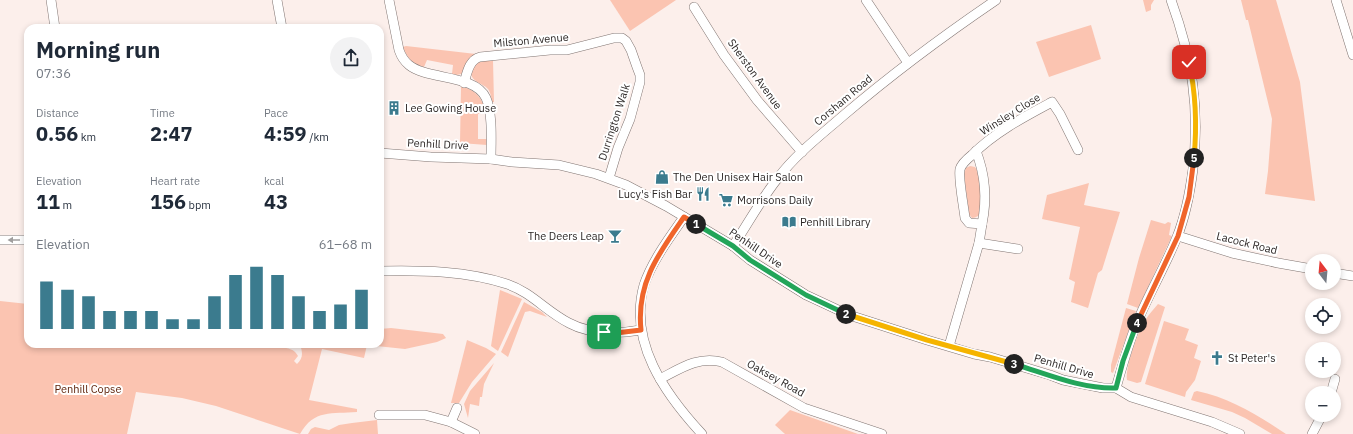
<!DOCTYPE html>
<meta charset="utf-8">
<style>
:root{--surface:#fff;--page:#f2f2f3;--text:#1f2937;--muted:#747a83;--accent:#3b7b8e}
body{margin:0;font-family:"IBM Plex Sans",sans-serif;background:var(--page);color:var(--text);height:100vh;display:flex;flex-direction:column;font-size:15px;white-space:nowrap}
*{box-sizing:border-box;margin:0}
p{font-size:13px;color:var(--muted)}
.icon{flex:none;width:22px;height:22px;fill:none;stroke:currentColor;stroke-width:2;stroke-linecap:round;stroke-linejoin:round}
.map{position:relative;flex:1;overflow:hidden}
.drawer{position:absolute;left:24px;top:24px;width:360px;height:324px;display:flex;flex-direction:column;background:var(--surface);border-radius:12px;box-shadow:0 2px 6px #0003}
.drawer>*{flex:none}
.needle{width:26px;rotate:344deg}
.fabs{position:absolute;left:1305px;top:254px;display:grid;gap:8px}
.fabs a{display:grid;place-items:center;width:36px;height:36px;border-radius:50%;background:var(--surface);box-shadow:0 2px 6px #0003;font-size:20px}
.pin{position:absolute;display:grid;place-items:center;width:34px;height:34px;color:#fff;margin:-17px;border-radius:8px;box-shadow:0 2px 6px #0006}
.km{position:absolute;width:20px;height:20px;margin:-10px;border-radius:50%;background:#222;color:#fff;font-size:11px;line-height:20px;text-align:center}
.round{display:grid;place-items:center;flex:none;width:42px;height:42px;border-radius:21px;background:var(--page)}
.headline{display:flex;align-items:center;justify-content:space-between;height:68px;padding:0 12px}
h1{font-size:22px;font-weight:700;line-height:30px}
.figures{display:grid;grid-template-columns:repeat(3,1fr);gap:6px;height:68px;padding:4px 12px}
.figures div{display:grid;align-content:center}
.figures b{font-size:20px;font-weight:700}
.figures small{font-size:11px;font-weight:400}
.figures p{font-size:11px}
.chart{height:112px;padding:8px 12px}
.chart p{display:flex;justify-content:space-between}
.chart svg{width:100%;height:72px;margin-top:4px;stroke:var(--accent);stroke-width:6}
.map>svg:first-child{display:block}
.green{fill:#fbc4b1}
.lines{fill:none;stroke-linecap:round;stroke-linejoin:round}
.street-casing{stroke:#817572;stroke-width:10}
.street{stroke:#fff;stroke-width:9}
.oneway{fill:#a09e9e}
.split-1-casing{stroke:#fff;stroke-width:8}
.split-2-casing{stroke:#fff;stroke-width:8}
.split-3-casing{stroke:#fff;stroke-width:8}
.split-4-casing{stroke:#fff;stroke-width:8}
.split-5-casing{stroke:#fff;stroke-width:8}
.split-6-casing{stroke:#fff;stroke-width:8}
.split-1{stroke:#f0652b;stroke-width:5}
.split-2{stroke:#22a559;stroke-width:5}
.split-3{stroke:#f5b400;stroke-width:5}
.split-4{stroke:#22a559;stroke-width:5}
.split-5{stroke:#f0652b;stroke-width:5}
.split-6{stroke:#f5b400;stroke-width:5}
.labels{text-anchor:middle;stroke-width:4;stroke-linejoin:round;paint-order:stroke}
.street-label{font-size:11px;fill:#2d2827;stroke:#fff}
.poi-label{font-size:11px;fill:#2d2827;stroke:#fff;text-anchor:start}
.park-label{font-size:11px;fill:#5a1d03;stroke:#fff}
</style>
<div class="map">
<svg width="1353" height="434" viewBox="0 0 1353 434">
<rect width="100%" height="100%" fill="#fcefeb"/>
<g class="green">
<path d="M610 0H676L630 31Z"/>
<path d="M1143 0H1154L1151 5V10L1146 12Z"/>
<path d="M1241 0H1276L1300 82 1315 201 1265 194 1268 171 1272 119 1248 20H1246Z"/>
<path d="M1091 25 1101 59 1049 77 1036 42Z"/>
<path d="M406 46 476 54C468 58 466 64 464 73L457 75 452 74 453 65 427 60 424 67C412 64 407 58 403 47Z"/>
<path d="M493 60 494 102H492C491 98 491 93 488 89 483 83 473 83 471 74L474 65 481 61Z"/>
<path d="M461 86C475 90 484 98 485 113L478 114V139H487V145L460 143Z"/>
<path d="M970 166 975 167C981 174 985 209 978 216 976 217 974 218 972 218L969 214 964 174 966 168Z"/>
<path d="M1089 183 1084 205 1120 212 1102 270 1098 273 1088 308 1071 302 1075 282 1069 279 1080 227 1042 219 1047 195Z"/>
<path d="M1151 220 1165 224 1168 222 1171 223 1169 235 1172 236 1138 308 1127 304 1139 258Z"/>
<path d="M500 290 522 299 498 351 491 346Z"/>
<path d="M0 301 28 304V344H274C282 349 293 346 298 356L294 361 297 364C303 358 303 353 300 345L305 344H380V329L391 328 443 334 446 338 437 342 405 349 367 345 364 358 322 349 309 400 357 409V412C332 414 314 409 300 434L216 406 182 398 136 392 127 434H0Z"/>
<path d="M524 302 542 312 547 317 530 311 525 312 508 357 501 352Z"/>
<path d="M1158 304 1165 307 1141 382 1137 383 1127 380C1125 367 1138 331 1146 319 1149 314 1154 309 1158 304Z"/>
<path d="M1126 308 1136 311 1113 373 1111 372V365Z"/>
<path d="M1164 321 1189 329 1185 340 1198 345 1194 358 1201 361 1195 380 1186 392 1185 397 1145 384Z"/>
<path d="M467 340 486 348 496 354 472 382 459 403H451Z"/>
<path d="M494 363 484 384 482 397H480L479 406 470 404 468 418 464 404 470 391Z"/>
<path d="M1197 391C1230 398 1258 415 1286 434H1272L1245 418 1232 412 1191 400 1194 392Z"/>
<path d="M790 410 858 434H785L775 425Z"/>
<path d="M377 420 378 434H308L311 429 315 427 329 430 339 425 352 423Z"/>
</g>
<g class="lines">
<defs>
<g id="street">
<path d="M51 0 55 28"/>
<path d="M277 0 282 28"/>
<path d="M389 0 399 50C401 56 404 61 409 65 427 80 475 74 486 98 493 114 491 142 491 159"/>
<path d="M866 0 908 63"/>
<path d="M1336 0 1353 55"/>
<path d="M694 7 724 55 757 100 802 152"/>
<path d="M464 83C467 73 469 60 480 57L550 50H567L614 38H622L626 41 631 50 637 67 640 75V82L630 119 618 148 609 178"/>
<path d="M976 151C985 174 987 200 982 224"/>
<path d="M380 153 431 157 491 159 512 162 559 165 596 174 626 185 666 206 733 246 750 260 806 295 849 315 927 340 974 354 990 357 1050 375 1063 380 1103 388H1116L1131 397 1212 422 1240 434"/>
<path d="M684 217C670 237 652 261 644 285 628 342 665 394 702 434"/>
<path d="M1178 236 1232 253 1278 263 1312 269"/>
<path d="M0 240H28"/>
<path d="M979 243 1018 249"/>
<path d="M733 246C748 224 761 199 778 178 796 154 821 135 844 115 892 74 943 36 996 0"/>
<path d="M380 271C422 270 467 271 507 284 531 292 547 312 569 323 591 335 617 334 641 330"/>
<path d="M1334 273 1353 276"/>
<path d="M949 346 979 243 982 224 969 223 965 218C964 208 958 178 960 169 962 163 967 159 972 155 995 132 1024 117 1052 102L1060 114 1078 150"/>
<path d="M660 379C681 368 698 356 722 362L804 408 882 434"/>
<path d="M1116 388C1122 367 1128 345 1136 325 1148 295 1165 267 1177 237 1186 215 1190 192 1193 169 1200 107 1192 58 1171 0"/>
<path d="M1331 393 1335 379"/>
<path d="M379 415H425L451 422 475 434"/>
<path d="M451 422 457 408"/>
<path d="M1312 434 1322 415"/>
</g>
</defs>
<use href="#street" class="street-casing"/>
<use href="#street" class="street"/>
</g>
<defs><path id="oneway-solid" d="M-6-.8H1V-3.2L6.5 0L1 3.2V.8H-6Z"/></defs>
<use class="oneway" href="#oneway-solid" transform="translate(14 240) rotate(-180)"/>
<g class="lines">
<defs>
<path id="split-1" d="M604 332 616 333 641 330C636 283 659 253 684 217L696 224"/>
<path id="split-2" d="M696 224 733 246 750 260 806 295 846 314"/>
<path id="split-3" d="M846 314 927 340 1014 364"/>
<path id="split-4" d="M1014 364C1047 374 1081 389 1116 388L1123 361 1137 323"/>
<path id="split-5" d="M1137 323 1178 236 1189 197 1194 158"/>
<path id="split-6" d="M1189 62C1196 94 1197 126 1194 158"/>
</defs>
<use href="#split-1" class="split-1-casing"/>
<use href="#split-2" class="split-2-casing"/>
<use href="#split-3" class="split-3-casing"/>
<use href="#split-4" class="split-4-casing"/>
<use href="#split-5" class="split-5-casing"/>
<use href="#split-6" class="split-6-casing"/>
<use href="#split-1" class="split-1"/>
<use href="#split-2" class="split-2"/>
<use href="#split-3" class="split-3"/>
<use href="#split-4" class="split-4"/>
<use href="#split-5" class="split-5"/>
<use href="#split-6" class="split-6"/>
</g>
<defs>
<symbol id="building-bare" viewBox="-9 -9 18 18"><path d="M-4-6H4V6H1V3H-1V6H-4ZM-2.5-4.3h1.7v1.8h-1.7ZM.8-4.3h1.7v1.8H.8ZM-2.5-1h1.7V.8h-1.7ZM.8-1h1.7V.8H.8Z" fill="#3b7b8e" stroke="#fff" stroke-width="2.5" paint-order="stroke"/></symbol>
<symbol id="shop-bare" viewBox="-9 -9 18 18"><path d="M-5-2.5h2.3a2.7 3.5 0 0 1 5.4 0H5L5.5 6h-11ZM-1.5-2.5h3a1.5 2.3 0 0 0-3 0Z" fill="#3b7b8e" stroke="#fff" stroke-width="2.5" paint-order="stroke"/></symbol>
<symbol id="restaurant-bare" viewBox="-9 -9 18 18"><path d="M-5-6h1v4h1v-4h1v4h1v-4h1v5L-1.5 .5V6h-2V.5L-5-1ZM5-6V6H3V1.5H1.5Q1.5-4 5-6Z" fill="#3b7b8e" stroke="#fff" stroke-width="2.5" paint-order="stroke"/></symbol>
<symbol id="supermarket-bare" viewBox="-9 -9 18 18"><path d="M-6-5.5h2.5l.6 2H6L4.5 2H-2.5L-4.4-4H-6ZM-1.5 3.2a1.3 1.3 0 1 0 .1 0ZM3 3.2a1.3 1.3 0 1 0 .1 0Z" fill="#3b7b8e" stroke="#fff" stroke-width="2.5" paint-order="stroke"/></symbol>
<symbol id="library-bare" viewBox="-9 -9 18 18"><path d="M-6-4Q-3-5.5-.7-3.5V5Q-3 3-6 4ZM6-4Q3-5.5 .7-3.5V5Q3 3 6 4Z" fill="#3b7b8e" stroke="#fff" stroke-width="2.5" paint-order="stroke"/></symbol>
<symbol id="bar-bare" viewBox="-9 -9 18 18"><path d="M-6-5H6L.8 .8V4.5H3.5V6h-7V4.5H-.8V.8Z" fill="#3b7b8e" stroke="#fff" stroke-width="2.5" paint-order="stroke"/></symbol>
<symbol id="church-bare" viewBox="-9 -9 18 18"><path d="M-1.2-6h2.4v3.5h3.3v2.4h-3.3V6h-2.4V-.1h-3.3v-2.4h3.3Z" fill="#3b7b8e" stroke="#fff" stroke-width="2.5" paint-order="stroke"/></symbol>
</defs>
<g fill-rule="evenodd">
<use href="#building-bare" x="384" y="98" width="20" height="20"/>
<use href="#shop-bare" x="652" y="167" width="20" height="20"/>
<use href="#restaurant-bare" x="693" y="184" width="20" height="20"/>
<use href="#supermarket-bare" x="716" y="190" width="20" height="20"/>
<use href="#library-bare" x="779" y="212" width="20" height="20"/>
<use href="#bar-bare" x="605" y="226" width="20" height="20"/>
<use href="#church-bare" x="1207" y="348" width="20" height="20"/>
</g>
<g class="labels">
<g class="street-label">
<text transform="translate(531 40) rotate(-5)" y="4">Milston Avenue</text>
<text transform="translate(755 74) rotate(54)" y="4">Sherston Avenue</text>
<text transform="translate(843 100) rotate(-40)" y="4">Corsham Road</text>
<text transform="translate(1010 114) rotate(-32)" y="4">Winsley Close</text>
<text transform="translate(614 122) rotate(-72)" y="4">Durrington Walk</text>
<text transform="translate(438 144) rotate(3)" y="4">Penhill Drive</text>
<text transform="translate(1247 243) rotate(14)" y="4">Lacock Road</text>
<text transform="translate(756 248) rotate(34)" y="4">Penhill Drive</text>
<text transform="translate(1064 366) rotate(16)" y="4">Penhill Drive</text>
<text transform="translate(776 378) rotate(29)" y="4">Oaksey Road</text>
</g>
<g class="poi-label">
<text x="405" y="112">Lee Gowing House</text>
<text x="673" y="181">The Den Unisex Hair Salon</text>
<text x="692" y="198" text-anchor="end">Lucy's Fish Bar</text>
<text x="737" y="204">Morrisons Daily</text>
<text x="800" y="226">Penhill Library</text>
<text x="604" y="240" text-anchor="end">The Deers Leap</text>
<text x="1228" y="362">St Peter's</text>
</g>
<g class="park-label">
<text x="88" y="393">Penhill Copse</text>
</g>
</g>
</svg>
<div class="fabs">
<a><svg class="needle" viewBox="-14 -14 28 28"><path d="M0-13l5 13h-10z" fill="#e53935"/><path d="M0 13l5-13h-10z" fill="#747a83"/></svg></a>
<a><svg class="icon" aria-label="locate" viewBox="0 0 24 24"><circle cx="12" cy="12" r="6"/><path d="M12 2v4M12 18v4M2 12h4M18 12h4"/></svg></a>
<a>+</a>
<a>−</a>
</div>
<div class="pin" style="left:604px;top:332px;background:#1e9e55"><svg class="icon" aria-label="arrive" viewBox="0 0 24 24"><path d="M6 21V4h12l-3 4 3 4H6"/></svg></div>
<div class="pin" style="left:1189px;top:62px;background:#d93025"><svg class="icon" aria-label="check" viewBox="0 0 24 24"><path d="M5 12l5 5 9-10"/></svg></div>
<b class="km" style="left:696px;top:224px">1</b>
<b class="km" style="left:846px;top:314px">2</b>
<b class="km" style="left:1014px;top:364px">3</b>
<b class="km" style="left:1137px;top:323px">4</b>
<b class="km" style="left:1194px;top:158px">5</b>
<section class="drawer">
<div class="headline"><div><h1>Morning run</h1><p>07:36</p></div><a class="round"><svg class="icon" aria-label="share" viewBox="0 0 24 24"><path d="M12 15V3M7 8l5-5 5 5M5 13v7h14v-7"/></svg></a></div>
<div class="figures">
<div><p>Distance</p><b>0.56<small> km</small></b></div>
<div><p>Time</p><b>2:47</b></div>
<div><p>Pace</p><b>4:59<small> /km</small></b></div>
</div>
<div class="figures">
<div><p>Elevation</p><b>11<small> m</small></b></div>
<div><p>Heart rate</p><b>156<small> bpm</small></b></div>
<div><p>kcal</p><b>43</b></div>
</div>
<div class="chart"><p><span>Elevation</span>61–68 m</p>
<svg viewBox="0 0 160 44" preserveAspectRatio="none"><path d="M5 44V15M15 44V20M25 44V24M35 44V33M45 44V33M55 44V33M65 44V38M75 44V38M85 44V24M95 44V11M105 44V6M115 44V11M125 44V24M135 44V33M145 44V29M155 44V20"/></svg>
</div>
</section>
</div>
